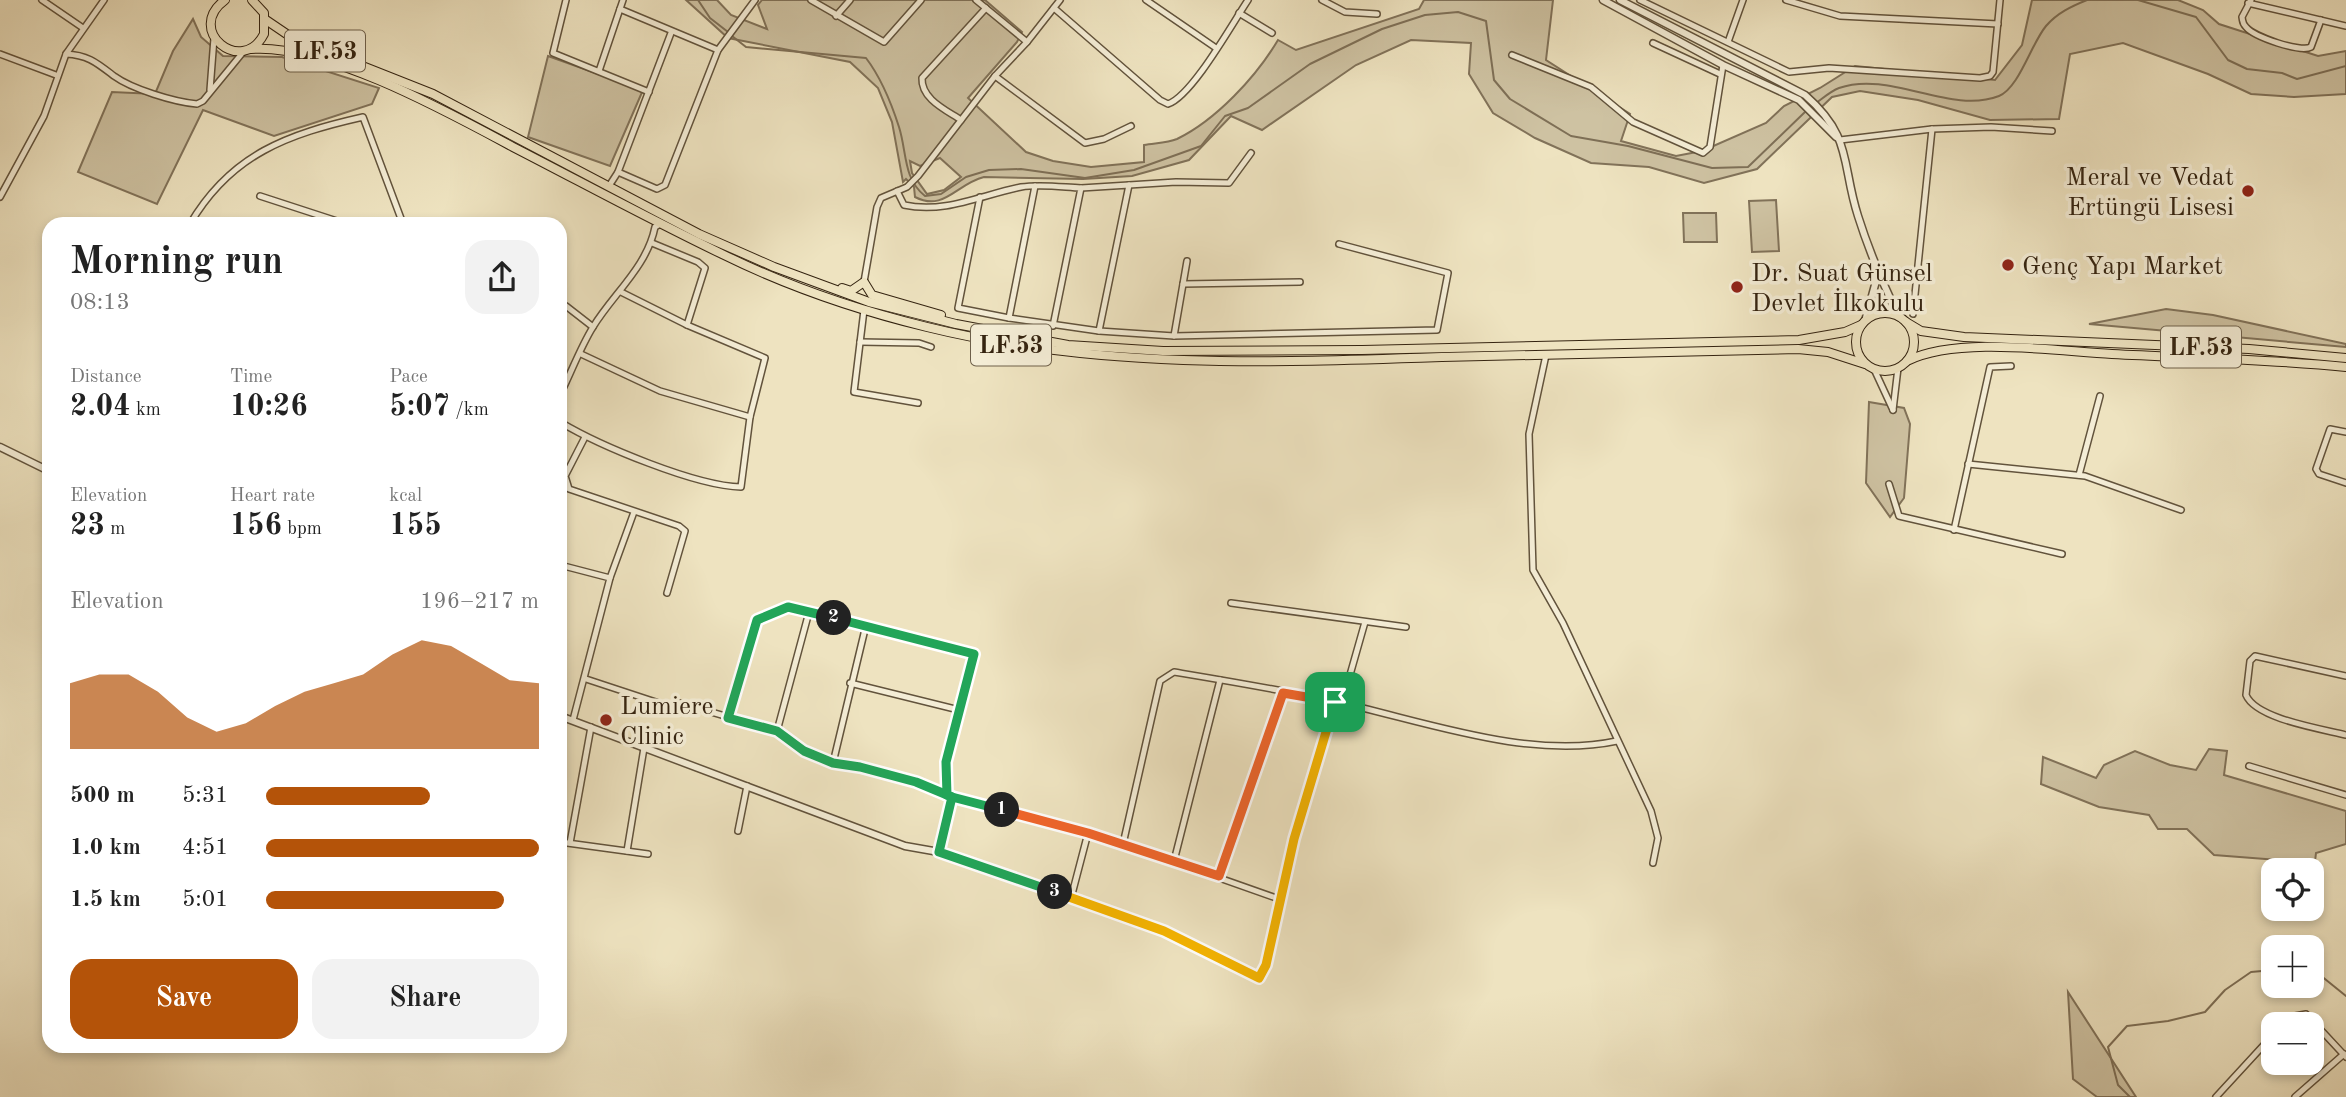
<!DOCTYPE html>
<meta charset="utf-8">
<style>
:root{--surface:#fff;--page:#f2f2f2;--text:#222;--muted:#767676;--accent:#b45309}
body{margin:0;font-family:"Old Standard TT",serif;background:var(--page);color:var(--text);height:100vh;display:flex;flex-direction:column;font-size:26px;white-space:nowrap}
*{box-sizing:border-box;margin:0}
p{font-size:23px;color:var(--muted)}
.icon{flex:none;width:38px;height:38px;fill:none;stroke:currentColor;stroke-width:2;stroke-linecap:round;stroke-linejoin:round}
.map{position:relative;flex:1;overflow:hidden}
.details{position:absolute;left:42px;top:217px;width:525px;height:836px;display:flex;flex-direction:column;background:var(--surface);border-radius:21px;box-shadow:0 4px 10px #0003}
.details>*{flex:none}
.controls{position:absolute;left:2261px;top:858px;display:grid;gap:14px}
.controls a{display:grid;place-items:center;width:63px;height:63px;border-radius:14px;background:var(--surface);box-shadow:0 4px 10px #0003;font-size:35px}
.pin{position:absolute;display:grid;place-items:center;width:60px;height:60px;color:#fff;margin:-30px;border-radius:14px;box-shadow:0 4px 10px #0006}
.km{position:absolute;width:35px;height:35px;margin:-18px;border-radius:50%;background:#222;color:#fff;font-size:19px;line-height:35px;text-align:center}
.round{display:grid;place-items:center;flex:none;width:74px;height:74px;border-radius:21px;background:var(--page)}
.summary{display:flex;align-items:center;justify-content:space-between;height:119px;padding:0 28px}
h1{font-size:38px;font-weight:600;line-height:52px}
.stats{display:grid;grid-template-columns:repeat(3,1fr);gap:10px;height:119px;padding:7px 28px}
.stats div{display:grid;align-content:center}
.stats b{font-size:30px;font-weight:600}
.stats small{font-size:19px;font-weight:400}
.stats p{font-size:19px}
.chart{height:196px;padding:14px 28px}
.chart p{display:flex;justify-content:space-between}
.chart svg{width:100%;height:126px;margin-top:7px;fill:var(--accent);opacity:.7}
.action{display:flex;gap:14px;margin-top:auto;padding:14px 28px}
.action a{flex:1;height:80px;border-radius:21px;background:var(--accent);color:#fff;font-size:28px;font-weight:600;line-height:80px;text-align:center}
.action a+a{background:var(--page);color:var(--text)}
ul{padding:0 28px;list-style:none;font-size:23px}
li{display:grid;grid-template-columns:112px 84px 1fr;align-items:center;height:52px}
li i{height:18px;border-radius:9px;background:var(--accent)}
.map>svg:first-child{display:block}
.green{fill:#cec2a2;stroke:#817259;stroke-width:2;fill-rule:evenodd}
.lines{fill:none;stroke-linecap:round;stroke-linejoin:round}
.stream{stroke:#7e6f56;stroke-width:2}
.minor-casing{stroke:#62533c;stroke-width:8}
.tertiary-casing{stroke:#62533c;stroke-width:9}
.trunk-casing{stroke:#342310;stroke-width:10}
.minor{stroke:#f4edd6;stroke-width:5}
.tertiary{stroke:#f4edd6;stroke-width:6}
.trunk{stroke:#eee3c0;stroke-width:8}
.split-1-casing{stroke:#fff;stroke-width:14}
.split-2-casing{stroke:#fff;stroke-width:14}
.split-3-casing{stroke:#fff;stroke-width:14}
.split-4-casing{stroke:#fff;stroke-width:14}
.split-1{stroke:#f0652b;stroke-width:9}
.split-2{stroke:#22a559;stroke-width:9}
.split-3{stroke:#22a559;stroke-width:9}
.split-4{stroke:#f5b400;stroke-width:9}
.poi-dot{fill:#8f2418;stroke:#f4edd6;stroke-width:2.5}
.labels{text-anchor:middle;stroke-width:7;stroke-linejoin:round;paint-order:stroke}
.shield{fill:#f4edd6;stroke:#6e604b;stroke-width:2}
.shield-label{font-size:24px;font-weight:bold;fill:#342310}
.poi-label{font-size:26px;fill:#342310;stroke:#f4edd6;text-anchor:start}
</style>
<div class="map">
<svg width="2346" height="1097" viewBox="0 0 2346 1097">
<rect width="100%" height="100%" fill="#eee3c0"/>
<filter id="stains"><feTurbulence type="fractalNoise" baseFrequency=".00286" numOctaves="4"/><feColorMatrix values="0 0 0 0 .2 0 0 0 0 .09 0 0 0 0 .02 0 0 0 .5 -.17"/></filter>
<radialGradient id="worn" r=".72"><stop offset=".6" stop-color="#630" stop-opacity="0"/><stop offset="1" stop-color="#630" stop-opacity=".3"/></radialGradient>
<g class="green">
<path d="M686 0H717L731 15 767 29 758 5 762 0H985L1022 32 1017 42 968 98 1026 152 1053 161 1091 167 1144 162V145C1155 143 1167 143 1177 139 1216 120 1256 77 1278 40L1296 50 1419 9 1424 0H1553L1546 60 1630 114 1621 141 1676 156 1702 151 1766 123 1784 106 1820 88 1855 66 1995 80 2022 45 2032 0H2178L2203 10 2219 24 2318 56 2346 51V94L2294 97 2251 94 2208 74 2123 43 2070 54 2059 119 1990 120 1918 100 1860 91 1832 97 1757 169 1704 183 1649 167 1591 163 1535 138 1493 113 1469 74 1471 43 1411 40 1356 65 1262 130 1231 116 1189 160 1132 176 1083 179 984 177C956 184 944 212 915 197L914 187 906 179 903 182 892 122 878 88 850 62 728 38ZM940 158 961 177 944 190 927 194 912 173 910 161 920 166Z"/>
<path d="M193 19 201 37 223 56 282 57 379 88 372 104 274 136 203 110 157 204 78 172 112 92 155 94 173 51Z"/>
<path d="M548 56 643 90 610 166 528 137Z"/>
<path d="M1776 200 1779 251 1752 252 1749 201Z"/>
<path d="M1683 213H1716L1717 242H1684Z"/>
<path d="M2166 309 2213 315 2346 344V347L2089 324Z"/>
<path d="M1869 402 1904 408 1910 424 1904 498 1890 517 1866 483Z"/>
<path d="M2209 749 2227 751 2224 775 2346 811V844L2316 853 2314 870H2291L2290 861 2214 855 2187 829H2158L2149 815 2099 807 2041 784 2043 757 2096 778 2104 765 2135 751 2170 765 2196 770Z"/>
<path d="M2068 992 2136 1097H2097L2073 1079Z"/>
</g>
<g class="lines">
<g class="stream">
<path d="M698 0 710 18 728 32"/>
<path d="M2138 0 2196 17 2228 60 2247 69 2282 73 2297 79 2346 66"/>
<path d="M732 36 746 47 866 58C882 79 891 102 899 127 907 152 903 179 925 196L941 194 966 177 989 170 1021 169 1085 178 1134 170 1201 146 1225 116 1248 108 1310 64 1382 29 1425 15 1458 12 1486 21 1494 80 1510 99 1571 136 1628 146 1712 168 1748 167 1806 111"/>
<path d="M1816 103C1823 98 1831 91 1839 88 1890 70 1950 115 1999 96 2019 88 2031 44 2046 26 2057 13 2072 6 2087 0"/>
<path d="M2312 974 2320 975 2346 996"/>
<path d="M2130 1097 2118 1085 2108 1047 2127 1026 2168 1021 2205 1012 2225 990 2251 972 2273 970"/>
</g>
<defs>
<g id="minor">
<path d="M42 0 83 28"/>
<path d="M566 0 553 53 649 92"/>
<path d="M811 0 884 42 921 0"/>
<path d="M976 0 1027 42"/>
<path d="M1146 0 1216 48"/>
<path d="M1322 0 1345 12 1377 14"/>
<path d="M1640 0 1789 72 1829 68 1980 78 1990 76 1993 72 2000 0"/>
<path d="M1786 0 1840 16 1998 24"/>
<path d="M2251 0 2242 17C2243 22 2242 23 2246 27 2254 37 2301 53 2311 47L2321 20"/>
<path d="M2248 3 2346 26"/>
<path d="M1054 8 1160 100 1168 104C1192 96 1232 24 1248 0"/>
<path d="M620 9 718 50"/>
<path d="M1239 13 1272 33"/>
<path d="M836 16 850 0"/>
<path d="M1728 42 1743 0"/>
<path d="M1653 43 1720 74"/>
<path d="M0 54 56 75"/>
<path d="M66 54C88 55 97 63 114 76 132 89 174 102 197 104L203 101 244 51"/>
<path d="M1512 55 1591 87 1633 122 1703 153 1710 147 1723 65"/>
<path d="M599 71 623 0"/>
<path d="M995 76 1085 143 1104 139 1131 126"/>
<path d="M210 90 214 38"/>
<path d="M961 120C946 110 921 99 922 78L986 8"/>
<path d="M1840 140 1932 129 1991 127 2052 131"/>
<path d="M618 172 657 189 665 185 718 50 755 0"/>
<path d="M1129 185 1176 182 1229 183 1251 153"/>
<path d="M609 186 618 172 671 33"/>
<path d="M1035 186 1009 318 1099 331 1129 185 1081 188"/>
<path d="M897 191 904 205C945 214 981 195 1021 187 1041 184 1061 187 1081 188L1053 326"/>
<path d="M260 196 346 224"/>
<path d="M0 197 44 116 66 54 104 0"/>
<path d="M980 197 958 308 1009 318"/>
<path d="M190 224C231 154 288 134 363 117L403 224"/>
<path d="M652 243 698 262 705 268 687 325"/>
<path d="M864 282 877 207 881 198 907 187 918 176 995 76 1027 42 1060 0"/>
<path d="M1183 284 1300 282"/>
<path d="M566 306 593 327"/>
<path d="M864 310 854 392 918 403"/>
<path d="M1913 314 1932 129"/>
<path d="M1099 331 1174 336 1437 330 1448 273 1339 244"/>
<path d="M1174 336 1187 261"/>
<path d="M860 342 919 343 931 347"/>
<path d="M581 354 660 391 750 417"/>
<path d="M1546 355 1529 434 1533 570 1563 623 1651 811 1658 838 1653 863"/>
<path d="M1874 369 1893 410"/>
<path d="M560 395C571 373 580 348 593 327 613 294 647 267 655 227L660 224"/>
<path d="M1893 410 1898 368"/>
<path d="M560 422C600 446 696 486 741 487L750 417 765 358 687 325 621 292"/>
<path d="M2346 432 2330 429 2316 469 2319 474 2346 483"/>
<path d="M585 437 565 476 569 489 679 526 685 531 667 593"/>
<path d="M1968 464 2085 476 2181 510"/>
<path d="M2079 475 2100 396"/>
<path d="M1889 484 1899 516 2062 554"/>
<path d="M1954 530 1990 367 2011 366"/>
<path d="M560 565 610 578 573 720"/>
<path d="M610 578 634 512"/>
<path d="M1231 603 1406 627"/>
<path d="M2346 676 2255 656 2250 661 2246 695C2256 719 2322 729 2346 735"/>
<path d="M586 679 668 706 680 703 777 731 804 751 833 763 860 767 916 782 952 797 1123 844 1279 899"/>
<path d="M850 683 959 710"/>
<path d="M1342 703 1365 622"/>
<path d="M728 718 757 620 786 607 974 654 946 762 947 795"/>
<path d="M777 731 809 612"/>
<path d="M833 763 866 625"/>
<path d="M2249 766 2346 795"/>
<path d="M738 831 747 786"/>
<path d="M560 842 648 854"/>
<path d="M570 843 591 727"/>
<path d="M1123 844 1160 681 1174 672C1228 681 1283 690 1337 702 1424 721 1528 760 1617 741"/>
<path d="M627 851 644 748"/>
<path d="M939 852 952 797"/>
<path d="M1174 861 1220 680"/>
<path d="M1219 876 1283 693"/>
<path d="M1071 898 1088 833"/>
<path d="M1259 978 1266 965 1285 873 1335 702"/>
<path d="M2286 1024 2295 1016 2306 1014 2346 1057"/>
<path d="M2216 1097 2273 1035"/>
<path d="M2295 1097 2344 1054"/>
</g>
<g id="tertiary">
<path d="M1603 0 1723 65 1799 100 1836 137"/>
<path d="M1620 0 1805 95C1853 137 1841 163 1858 216 1869 251 1883 284 1899 317"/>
<path d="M1865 321 1878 274"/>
<path d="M0 447 49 471"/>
<path d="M560 716 905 846 939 852 1164 931 1259 978"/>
</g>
<g id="trunk">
<path d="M225 0C184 30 242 77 264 34V13L252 0"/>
<path d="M266 20 294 39 433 94 699 234 774 267 869 302 956 324 1068 345 1163 351 1362 350 1799 340 1845 332 1861 325"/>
<path d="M251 49C323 43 448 112 513 147 583 183 651 220 722 254 787 286 857 310 927 327 1097 369 1269 363 1442 357 1561 354 1680 351 1798 349L1828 352 1865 364"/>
<path d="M842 288 851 291 864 282 872 295 941 315"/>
<circle cx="1885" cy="342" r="29"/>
<path d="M1906 322 1921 331 1964 337 2249 349 2346 358"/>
<path d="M1907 361C1958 336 2055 351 2112 354 2191 358 2268 359 2346 367"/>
</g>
</defs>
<use href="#minor" class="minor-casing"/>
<use href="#tertiary" class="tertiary-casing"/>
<use href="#trunk" class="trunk-casing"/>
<use href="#minor" class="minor"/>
<use href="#tertiary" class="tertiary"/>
<use href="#trunk" class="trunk"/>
</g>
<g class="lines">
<defs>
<path id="split-1" d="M1002 810 1088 833 1219 876 1283 693 1335 702"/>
<path id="split-2" d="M834 618 788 607 757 620 728 718 777 731 804 751 833 763 860 767 916 782 952 797 1002 810"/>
<path id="split-3" d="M834 618 974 654 946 762 947 795 952 797 939 852 1055 892"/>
<path id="split-4" d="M1055 892 1164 931 1259 978 1266 965 1294 839 1335 702"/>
</defs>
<use href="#split-1" class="split-1-casing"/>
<use href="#split-2" class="split-2-casing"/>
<use href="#split-3" class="split-3-casing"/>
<use href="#split-4" class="split-4-casing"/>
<use href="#split-1" class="split-1"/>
<use href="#split-2" class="split-2"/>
<use href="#split-3" class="split-3"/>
<use href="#split-4" class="split-4"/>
</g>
<g class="poi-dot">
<circle cx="2248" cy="191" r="7"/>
<circle cx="2008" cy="265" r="7"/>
<circle cx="1737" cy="287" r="7"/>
<circle cx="606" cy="720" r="7"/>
</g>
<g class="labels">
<g class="shield">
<rect x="285" y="30.5" width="80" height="41" rx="5"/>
<rect x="971" y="324.5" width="80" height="41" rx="5"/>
<rect x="2161" y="326.5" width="80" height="41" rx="5"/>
</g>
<g class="shield-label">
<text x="325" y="59">LF.53</text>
<text x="1011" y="353">LF.53</text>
<text x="2201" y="355">LF.53</text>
</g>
<g class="poi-label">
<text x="2234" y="185" text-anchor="end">Meral ve Vedat<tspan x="2234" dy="30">Ertüngü Lisesi</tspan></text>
<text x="2022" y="274">Genç Yapı Market</text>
<text x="1751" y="281">Dr. Suat Günsel<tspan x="1751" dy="30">Devlet İlkokulu</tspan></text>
<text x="620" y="714">Lumiere<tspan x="620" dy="30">Clinic</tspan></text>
</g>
</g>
<rect width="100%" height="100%" filter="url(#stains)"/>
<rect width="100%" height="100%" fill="url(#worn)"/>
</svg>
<div class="controls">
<a><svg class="icon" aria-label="locate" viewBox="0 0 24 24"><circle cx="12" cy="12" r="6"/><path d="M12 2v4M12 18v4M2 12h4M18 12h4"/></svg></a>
<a>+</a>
<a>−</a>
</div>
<div class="pin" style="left:1335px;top:702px;background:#1e9e55"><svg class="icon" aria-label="arrive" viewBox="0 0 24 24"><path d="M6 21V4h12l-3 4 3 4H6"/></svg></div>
<b class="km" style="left:1002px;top:810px">1</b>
<b class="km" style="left:834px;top:618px">2</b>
<b class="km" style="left:1055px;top:892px">3</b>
<section class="details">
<div class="summary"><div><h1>Morning run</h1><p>08:13</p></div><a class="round"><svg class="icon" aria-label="share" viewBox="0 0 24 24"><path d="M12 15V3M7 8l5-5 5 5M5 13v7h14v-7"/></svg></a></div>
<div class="stats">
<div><p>Distance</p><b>2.04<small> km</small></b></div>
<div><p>Time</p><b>10:26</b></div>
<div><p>Pace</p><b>5:07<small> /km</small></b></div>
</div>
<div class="stats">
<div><p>Elevation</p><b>23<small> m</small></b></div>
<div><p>Heart rate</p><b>156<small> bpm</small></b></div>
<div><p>kcal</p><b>155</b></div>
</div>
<div class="chart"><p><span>Elevation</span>196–217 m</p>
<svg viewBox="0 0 160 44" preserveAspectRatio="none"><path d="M0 44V21L10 18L20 18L30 24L40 33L50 38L60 35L70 29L80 24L90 21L100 18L110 11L120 6L130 8L140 14L150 20L160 21V44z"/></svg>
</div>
<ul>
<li><b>500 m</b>5:31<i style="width:60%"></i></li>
<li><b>1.0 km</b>4:51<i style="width:100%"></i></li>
<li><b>1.5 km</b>5:01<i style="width:87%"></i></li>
</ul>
<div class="action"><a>Save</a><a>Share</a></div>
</section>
</div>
